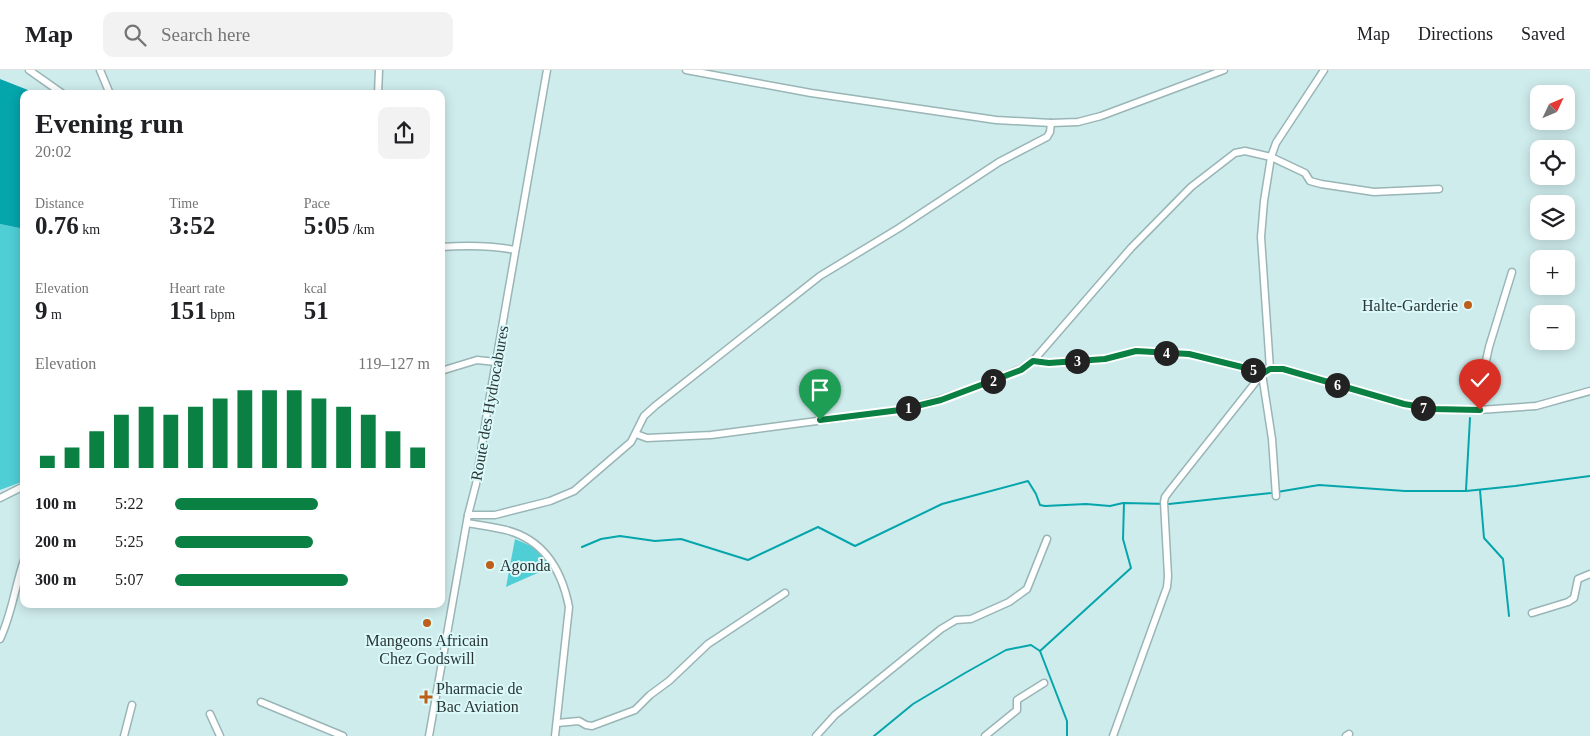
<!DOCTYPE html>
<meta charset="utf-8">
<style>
:root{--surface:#fff;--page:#f2f2f2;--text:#202124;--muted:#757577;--line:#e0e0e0;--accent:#0b8043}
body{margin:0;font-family:Georgia,serif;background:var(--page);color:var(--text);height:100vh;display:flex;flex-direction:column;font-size:19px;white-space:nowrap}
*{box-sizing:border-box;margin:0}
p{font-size:16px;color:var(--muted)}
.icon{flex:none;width:28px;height:28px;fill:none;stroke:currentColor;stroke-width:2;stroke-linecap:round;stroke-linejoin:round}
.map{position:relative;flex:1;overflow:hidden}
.drawer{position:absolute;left:20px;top:20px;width:425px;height:518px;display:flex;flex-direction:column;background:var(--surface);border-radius:10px;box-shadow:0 2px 12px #0003}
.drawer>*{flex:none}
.needle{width:32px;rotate:46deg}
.buttons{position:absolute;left:1530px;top:15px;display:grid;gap:10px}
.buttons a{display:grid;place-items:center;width:45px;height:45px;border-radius:10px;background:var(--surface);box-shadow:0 2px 12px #0003;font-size:25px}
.pin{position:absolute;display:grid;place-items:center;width:42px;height:42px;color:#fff;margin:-51px -21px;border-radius:50% 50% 50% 0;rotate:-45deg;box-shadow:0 0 5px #0007}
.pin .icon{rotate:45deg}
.km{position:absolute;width:25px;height:25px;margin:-12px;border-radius:50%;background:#222;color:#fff;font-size:14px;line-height:25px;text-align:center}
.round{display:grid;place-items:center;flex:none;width:52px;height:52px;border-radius:10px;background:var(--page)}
.overview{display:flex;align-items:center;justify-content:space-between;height:85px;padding:0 15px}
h1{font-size:28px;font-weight:700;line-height:38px}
.figures{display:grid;grid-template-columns:repeat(3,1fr);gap:8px;height:85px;padding:5px 15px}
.figures div{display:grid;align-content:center}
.figures b{font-size:25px;font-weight:700}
.figures small{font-size:14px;font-weight:400}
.figures p{font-size:14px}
.chart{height:140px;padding:10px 15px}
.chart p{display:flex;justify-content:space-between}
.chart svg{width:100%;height:90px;margin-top:5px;stroke:var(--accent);stroke-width:6}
ul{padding:0 15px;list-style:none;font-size:16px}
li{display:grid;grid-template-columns:80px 60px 1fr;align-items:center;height:38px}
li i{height:12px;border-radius:6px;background:var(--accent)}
header{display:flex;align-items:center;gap:30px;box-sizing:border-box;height:70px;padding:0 25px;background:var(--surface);border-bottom:1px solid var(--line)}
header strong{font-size:24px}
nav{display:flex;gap:28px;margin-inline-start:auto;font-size:18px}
.search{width:350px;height:45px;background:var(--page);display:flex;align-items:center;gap:12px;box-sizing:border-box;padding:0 18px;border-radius:10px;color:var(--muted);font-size:19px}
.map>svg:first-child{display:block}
.green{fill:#4fced6}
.water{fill:#05a5ac}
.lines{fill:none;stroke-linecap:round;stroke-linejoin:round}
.stream{stroke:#05a5ac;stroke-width:2}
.minor-casing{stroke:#99b5b6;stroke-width:9}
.minor{stroke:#fff;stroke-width:6}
.route-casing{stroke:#fff;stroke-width:10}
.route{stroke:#0b8043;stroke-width:6}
.poi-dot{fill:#be5f19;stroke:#dcf9fa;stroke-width:2}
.labels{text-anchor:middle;stroke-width:4;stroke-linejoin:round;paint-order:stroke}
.poi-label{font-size:16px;fill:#2a3535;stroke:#dcf9fa;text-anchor:start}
.street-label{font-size:16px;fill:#2a3535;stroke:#dcf9fa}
</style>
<header>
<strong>Map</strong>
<div class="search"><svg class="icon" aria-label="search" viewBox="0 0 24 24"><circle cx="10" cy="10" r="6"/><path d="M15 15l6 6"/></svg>Search here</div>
<nav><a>Map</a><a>Directions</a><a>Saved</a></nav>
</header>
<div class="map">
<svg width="1590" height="666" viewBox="0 0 1590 666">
<rect width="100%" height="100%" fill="#cfeced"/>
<g class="green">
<path d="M0 154 24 159V411L0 420Z"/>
<path d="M515 469 538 479 551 493 549 498 506 517Z"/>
</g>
<path class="water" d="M0 9 28 20 30 24H24V159L0 154Z"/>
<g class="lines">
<g class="stream">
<path d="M1466 420 1470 348"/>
<path d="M1480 420 1484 468 1503 489 1509 546"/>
<path d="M582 477 601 469 620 466 655 471 681 469 748 490 818 457 855 476 942 434 1028 411 1036 424 1040 435 1045 436 1086 434 1110 436 1123 433"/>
<path d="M1040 581 1131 498 1123 469 1124 433 1169 434 1271 423 1319 415 1405 421H1466L1515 416 1590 406"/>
<path d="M874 666 913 634 965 603 1006 580 1031 575 1040 581 1067 651V666"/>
</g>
<defs>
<g id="minor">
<path d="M29 0 63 24"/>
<path d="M100 0 110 24"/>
<path d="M686 0 811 23 996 50 1051 53 1078 52 1101 46 1224 0"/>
<path d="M378 24 379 0"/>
<path d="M441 177C467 175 490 175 515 180"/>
<path d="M1033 291 1049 293 1105 289 1136 281 1189 284 1254 300 1262 304 1272 369 1276 426"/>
<path d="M1270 299 1261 167 1264 131 1271 87 1276 73 1324 0"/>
<path d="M441 301 477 290 496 292"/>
<path d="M1479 340 1482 309 1489 277 1512 202"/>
<path d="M636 364 647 368 711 365 900 340 941 329 982 315 1021 299 1033 291 1131 178 1191 117 1235 83 1245 81 1271 87 1305 103 1310 111 1321 114 1374 122 1439 119"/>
<path d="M0 428 24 416"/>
<path d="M468 445H495L550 431 574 421 631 372 644 346 655 336 820 206 899 158 999 92 1047 67 1050 62 1051 53"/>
<path d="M467 453C480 455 493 457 506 460 545 470 562 501 569 537L555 666"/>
<path d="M1532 543 1568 532 1574 528 1578 509 1590 504"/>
<path d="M0 569C12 544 15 516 24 490"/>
<path d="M261 632 343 666"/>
<path d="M210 644 220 666"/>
<path d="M557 653 579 651 586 655 592 656 635 640 650 625 669 611 708 574 785 523"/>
<path d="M124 666 132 635"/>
<path d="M429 666 468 445 476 414 487 343 547 0"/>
<path d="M816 666 835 645 941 559 956 550 971 549 1009 532 1027 519 1047 469"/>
<path d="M985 666 1017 640V630L1044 613"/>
<path d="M1113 666 1167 517 1168 506 1164 432 1165 427 1171 419 1262 304 1270 299H1283L1403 334 1433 339 1479 340 1536 336 1590 321"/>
<path d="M1346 666 1349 664"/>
</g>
</defs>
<use href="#minor" class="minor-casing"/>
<use href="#minor" class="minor"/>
</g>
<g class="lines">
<defs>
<path id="route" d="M820 350 900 340 941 330 1021 300 1033 291 1049 293 1105 289 1136 281 1189 284 1254 300 1262 304 1270 299H1283L1404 334 1433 339 1480 340"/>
</defs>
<use href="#route" class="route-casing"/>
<use href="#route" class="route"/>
</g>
<g class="poi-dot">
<circle cx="1468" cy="235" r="5"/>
<circle cx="490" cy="495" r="5"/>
<circle cx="427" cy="553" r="5"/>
<path d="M423.5 619.5h5v5h5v5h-5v5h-5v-5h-5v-5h5z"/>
</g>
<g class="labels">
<g class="poi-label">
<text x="1458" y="241" text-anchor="end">Halte-Garderie</text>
<text x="500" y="501">Agonda</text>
<text x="427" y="576" text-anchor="middle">Mangeons Africain<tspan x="427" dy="18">Chez Godswill</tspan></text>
<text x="436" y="624">Pharmacie de<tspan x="436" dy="18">Bac Aviation</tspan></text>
</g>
<g class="street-label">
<text transform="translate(489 333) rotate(-80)" y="6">Route des Hydrocabures</text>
</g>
</g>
</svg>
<div class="buttons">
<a><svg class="needle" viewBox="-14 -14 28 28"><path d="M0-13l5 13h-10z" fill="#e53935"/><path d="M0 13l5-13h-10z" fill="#757577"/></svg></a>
<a><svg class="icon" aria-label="locate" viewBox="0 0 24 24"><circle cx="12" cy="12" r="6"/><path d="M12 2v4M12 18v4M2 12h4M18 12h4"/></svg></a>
<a><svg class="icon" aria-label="layers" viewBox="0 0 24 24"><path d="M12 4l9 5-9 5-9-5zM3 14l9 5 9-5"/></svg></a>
<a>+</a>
<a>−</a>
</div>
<div class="pin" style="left:820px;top:350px;background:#1e9e55"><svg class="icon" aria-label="arrive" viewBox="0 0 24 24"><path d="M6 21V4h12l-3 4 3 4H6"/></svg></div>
<div class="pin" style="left:1480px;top:340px;background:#d93025"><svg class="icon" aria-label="check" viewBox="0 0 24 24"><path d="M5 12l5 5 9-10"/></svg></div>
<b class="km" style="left:908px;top:338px">1</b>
<b class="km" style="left:993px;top:311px">2</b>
<b class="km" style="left:1077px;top:291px">3</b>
<b class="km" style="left:1166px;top:283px">4</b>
<b class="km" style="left:1253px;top:300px">5</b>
<b class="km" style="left:1337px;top:315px">6</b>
<b class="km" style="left:1423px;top:338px">7</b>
<section class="drawer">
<div class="overview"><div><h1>Evening run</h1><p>20:02</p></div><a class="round"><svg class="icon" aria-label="share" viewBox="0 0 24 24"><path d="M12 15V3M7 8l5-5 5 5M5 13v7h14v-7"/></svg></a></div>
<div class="figures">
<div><p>Distance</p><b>0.76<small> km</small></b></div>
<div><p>Time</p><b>3:52</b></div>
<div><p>Pace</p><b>5:05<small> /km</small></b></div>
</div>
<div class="figures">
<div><p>Elevation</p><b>9<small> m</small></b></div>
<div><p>Heart rate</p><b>151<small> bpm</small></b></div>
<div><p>kcal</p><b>51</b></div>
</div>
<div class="chart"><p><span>Elevation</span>119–127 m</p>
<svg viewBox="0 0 160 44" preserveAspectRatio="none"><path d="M5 44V38M15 44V34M25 44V26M35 44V18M45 44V14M55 44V18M65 44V14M75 44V10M85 44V6M95 44V6M105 44V6M115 44V10M125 44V14M135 44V18M145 44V26M155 44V34"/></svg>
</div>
<ul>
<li><b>100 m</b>5:22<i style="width:56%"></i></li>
<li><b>200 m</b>5:25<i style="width:54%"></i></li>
<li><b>300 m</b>5:07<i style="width:68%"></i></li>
</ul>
</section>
</div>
